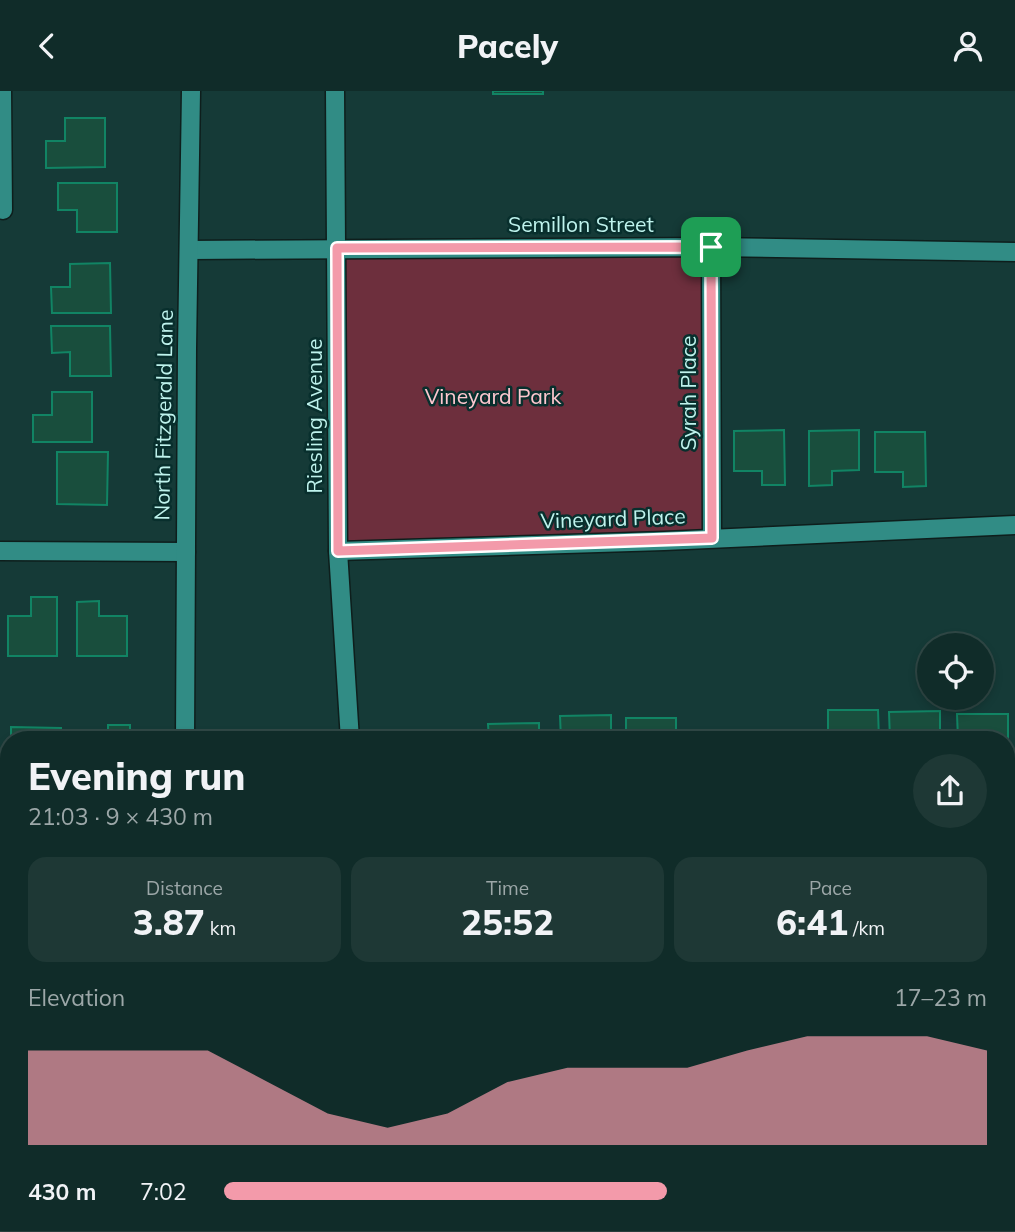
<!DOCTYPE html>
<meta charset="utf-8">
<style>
:root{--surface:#102c29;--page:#1e3835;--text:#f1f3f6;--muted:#9ca7a8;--line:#304846;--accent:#f39aaa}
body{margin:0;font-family:Mulish,sans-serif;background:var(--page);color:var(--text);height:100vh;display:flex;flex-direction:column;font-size:26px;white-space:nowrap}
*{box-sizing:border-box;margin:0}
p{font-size:23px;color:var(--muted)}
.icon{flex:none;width:38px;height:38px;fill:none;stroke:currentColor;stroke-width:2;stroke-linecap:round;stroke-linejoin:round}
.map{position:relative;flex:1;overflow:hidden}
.sheet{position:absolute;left:0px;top:640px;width:1015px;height:500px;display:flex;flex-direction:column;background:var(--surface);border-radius:28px 28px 0 0;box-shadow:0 4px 10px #0003,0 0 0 2px var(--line)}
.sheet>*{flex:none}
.tools{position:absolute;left:917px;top:542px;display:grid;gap:14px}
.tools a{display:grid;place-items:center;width:77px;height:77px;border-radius:50%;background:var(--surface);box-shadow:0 4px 10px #0003,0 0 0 2px var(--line);font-size:35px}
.pin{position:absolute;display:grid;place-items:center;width:60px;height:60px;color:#fff;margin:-30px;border-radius:14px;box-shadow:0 4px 10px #0006}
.round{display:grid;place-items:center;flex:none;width:74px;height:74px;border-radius:37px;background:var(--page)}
.summary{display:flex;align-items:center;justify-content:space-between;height:119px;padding:0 28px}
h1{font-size:38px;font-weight:800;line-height:52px}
.metrics{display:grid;grid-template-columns:repeat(3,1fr);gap:10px;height:119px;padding:7px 28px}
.metrics div{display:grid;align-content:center;border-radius:18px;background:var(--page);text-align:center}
.metrics b{font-size:35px;font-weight:800}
.metrics small{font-size:19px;font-weight:400}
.metrics p{font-size:19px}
.chart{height:196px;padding:14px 28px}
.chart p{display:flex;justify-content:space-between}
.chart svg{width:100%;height:126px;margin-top:7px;fill:var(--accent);opacity:.7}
ul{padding:0 28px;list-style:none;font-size:23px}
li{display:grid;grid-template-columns:112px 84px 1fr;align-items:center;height:52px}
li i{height:18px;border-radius:9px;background:var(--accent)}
header{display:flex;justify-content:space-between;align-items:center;height:91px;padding:0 28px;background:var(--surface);font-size:32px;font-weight:800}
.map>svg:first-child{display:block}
.green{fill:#6d2f3d}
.building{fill:#194e3d;stroke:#118464;stroke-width:2}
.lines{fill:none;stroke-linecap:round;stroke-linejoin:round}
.street-casing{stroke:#0e1e1c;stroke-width:21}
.secondary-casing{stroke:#0e1e1c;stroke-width:21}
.street{stroke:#318c85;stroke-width:18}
.secondary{stroke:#318c85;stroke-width:18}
.route-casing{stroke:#fff;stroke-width:14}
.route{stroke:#f39aaa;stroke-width:9}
.labels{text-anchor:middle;stroke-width:5;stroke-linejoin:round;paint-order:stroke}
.street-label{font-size:21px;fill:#bff3ed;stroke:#082f2d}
.park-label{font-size:21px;fill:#fec7cf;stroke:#082f2d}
</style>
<header><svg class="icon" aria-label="back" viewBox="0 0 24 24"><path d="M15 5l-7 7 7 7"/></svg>Pacely<svg class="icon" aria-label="person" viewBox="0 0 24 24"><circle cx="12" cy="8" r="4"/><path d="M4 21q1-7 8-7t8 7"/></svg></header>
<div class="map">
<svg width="1015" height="1141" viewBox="0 0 1015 1141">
<rect width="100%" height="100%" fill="#153a37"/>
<path class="green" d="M711 156 712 447 338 460 337 157Z"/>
<g class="building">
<rect x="493" y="0" width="50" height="3"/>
<path d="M65 27H105V76L46 77V50H65Z"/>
<path d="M58 92H117V141H77V119H58Z"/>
<path d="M110 172 111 222H52L51 196H70V173Z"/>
<path d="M51 235H110L111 285H70V261L52 262Z"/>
<path d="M52 301H92V351H33V324H52Z"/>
<path d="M784 339 785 394H762V380H734V340Z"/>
<path d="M859 339V379L832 380V394L809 395V340Z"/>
<path d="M875 341H925L926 395 903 396V381H875Z"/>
<path d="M57 361H108L107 414 57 413Z"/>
<path d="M31 506H57V565H8V525H31Z"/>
<path d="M99 510V525H127V565H77V511Z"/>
<path d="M828 619H878L879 649H828Z"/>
<path d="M940 620V649H890L889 621Z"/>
<path d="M957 623H1008V663H1006V649H958Z"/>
<path d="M611 624V649H561L560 625Z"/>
<rect x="626" y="627" width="50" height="22"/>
<path d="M539 632V649H489L488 633Z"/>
<path d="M108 634H130V649H80H108Z"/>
<path d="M11 636 61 637V649H11Z"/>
<rect x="1006" y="900" width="7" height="40"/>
<rect x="3" y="914" width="6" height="40"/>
</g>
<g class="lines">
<defs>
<g id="street">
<path d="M2 0 3 119"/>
<path d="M335 0 338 460 350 649"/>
<path d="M711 156 712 447"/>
<path d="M190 159 711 156 1015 161"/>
<path d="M0 460 186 461"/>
<path d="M338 460 664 450 1015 434"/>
<path d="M1006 717 1015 716"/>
<path d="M0 743H9"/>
<path d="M1006 993H1015"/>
<path d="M347 1141V1132"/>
</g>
<g id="secondary">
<path d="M185 649 187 258 191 0"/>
<path d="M0 1022H9"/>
<path d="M186 1141V1132"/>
</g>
</defs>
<use href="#street" class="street-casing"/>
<use href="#secondary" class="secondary-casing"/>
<use href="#street" class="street"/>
<use href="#secondary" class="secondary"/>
</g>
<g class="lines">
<defs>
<path id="route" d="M711 156 712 447 338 460 337 157Z"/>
</defs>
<use href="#route" class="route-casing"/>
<use href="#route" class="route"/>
</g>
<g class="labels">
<g class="street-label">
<text x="581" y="141">Semillon Street</text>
<text transform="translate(689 302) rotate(-90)" y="7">Syrah Place</text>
<text transform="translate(164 324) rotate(-89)" y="7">North Fitzgerald Lane</text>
<text transform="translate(315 325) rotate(-90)" y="7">Riesling Avenue</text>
<text transform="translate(613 428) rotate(-2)" y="7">Vineyard Place</text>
</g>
<g class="park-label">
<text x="493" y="313">Vineyard Park</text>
</g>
</g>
</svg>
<div class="tools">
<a><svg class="icon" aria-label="locate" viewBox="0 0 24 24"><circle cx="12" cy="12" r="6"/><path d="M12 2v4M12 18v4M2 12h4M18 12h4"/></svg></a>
</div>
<div class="pin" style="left:711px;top:156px;background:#1e9e55"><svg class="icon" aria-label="arrive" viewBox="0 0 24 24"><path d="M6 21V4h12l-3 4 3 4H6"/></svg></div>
<section class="sheet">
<div class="summary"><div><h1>Evening run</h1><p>21:03 · 9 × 430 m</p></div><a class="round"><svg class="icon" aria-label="share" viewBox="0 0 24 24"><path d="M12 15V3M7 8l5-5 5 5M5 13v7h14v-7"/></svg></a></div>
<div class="metrics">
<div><p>Distance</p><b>3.87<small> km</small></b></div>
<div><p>Time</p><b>25:52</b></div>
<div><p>Pace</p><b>6:41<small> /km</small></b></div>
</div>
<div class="chart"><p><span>Elevation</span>17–23 m</p>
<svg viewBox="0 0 160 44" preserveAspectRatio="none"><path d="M0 44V11L10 11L20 11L30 11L40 22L50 33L60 38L70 33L80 22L90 17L100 17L110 17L120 11L130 6L140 6L150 6L160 11V44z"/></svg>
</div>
<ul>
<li><b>430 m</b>7:02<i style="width:58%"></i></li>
</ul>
</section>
</div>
